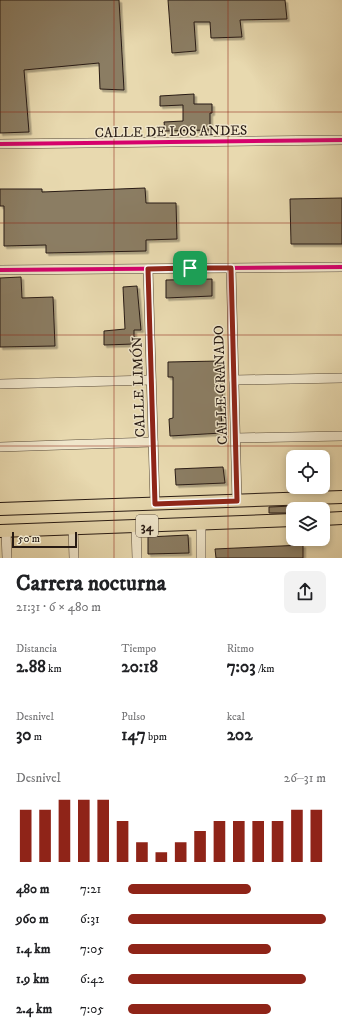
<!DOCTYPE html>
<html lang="es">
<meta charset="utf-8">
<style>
:root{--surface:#fff;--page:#f2f2f2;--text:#202124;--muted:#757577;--accent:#8f2418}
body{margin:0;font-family:"IM FELL DW Pica",serif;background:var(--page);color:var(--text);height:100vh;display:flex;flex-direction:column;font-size:15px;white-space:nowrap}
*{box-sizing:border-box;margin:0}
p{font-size:13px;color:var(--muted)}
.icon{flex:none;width:22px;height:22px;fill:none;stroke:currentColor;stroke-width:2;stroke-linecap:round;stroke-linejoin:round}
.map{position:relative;height:558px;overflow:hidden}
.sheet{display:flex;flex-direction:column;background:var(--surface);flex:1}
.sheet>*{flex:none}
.fabs{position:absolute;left:286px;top:450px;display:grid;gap:8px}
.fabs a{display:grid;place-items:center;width:44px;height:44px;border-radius:8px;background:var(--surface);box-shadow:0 2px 6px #0003;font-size:20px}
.scale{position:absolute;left:12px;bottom:10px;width:65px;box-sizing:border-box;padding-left:4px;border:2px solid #271a13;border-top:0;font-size:11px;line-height:14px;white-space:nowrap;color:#271a13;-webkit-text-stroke:3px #f0e6cb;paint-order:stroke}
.pin{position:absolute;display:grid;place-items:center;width:34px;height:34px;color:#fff;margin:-17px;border-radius:8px;box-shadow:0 2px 6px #0006}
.round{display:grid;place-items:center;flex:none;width:42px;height:42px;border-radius:8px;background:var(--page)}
.headline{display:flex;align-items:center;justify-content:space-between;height:68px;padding:0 16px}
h1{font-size:22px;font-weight:800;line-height:30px}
.stats{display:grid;grid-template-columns:repeat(3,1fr);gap:6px;height:68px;padding:4px 16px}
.stats div{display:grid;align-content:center}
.stats b{font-size:17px;font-weight:800}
.stats small{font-size:11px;font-weight:400}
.stats p{font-size:11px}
.chart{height:112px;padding:8px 16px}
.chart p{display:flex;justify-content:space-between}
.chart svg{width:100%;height:72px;margin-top:4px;stroke:var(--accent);stroke-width:6}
ul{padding:0 16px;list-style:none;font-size:13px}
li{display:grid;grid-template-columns:64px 48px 1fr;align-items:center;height:30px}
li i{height:10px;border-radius:5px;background:var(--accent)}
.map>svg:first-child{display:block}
.building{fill:#8b7d64;stroke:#271a13;filter:url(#shadow)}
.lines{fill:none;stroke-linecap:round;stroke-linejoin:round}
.minor-casing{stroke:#574a3a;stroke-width:10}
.major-casing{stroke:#271a13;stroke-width:14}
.minor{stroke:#f0e6cb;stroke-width:9}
.major{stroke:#e8d9af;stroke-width:12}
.cycleway-casing{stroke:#f0e6cb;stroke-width:6}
.cycleway{stroke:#d6006c;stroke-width:4}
.route-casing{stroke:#fff;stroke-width:8}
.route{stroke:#8f2418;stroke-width:5}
.grid{fill:none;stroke:#8f2418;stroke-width:1;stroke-opacity:0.55}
.labels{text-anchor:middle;stroke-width:3;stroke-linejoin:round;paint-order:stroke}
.shield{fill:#f0e6cb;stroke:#63574a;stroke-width:1}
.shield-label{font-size:13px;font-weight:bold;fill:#271a13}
.street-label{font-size:14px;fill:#271a13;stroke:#f0e6cb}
</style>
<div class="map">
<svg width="342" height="558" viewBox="0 0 342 558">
<defs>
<filter id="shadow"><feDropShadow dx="2.5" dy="2.5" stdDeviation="0" flood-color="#0004"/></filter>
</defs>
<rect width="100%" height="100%" fill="#e8d9af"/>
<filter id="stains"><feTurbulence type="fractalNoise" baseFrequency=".005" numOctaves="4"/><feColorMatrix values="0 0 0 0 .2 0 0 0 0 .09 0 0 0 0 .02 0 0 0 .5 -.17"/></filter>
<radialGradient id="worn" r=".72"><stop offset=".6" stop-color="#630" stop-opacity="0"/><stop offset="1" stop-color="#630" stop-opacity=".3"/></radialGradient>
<g class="building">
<path d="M0 0H119L124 90 100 89 99 63 24 70 29 132 0 133Z"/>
<path d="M168 0H285L287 19 240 20 242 37 211 38 210 22H194L196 51 172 53Z"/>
<path d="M194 94V104H212V113H210V130L165 131 164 122 183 121V105L160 106V96Z"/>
<path d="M145 188 146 203H176L177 239 146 240V251L46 253V245L4 246V206H0V189H42V192Z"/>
<path d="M342 198V244H291L290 199Z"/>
<path d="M21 277 22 298 53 297 55 346 0 347V278Z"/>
<path d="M212 279V296L166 298V280Z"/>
<path d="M137 286 141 330H134V344L104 345V331L125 329 123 287Z"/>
<path d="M220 361 221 389H222L223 406H221L222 433 170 436 169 419 173 418V377H168V362Z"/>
<path d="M223 467 225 483 176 485 175 469Z"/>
<path d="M318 505 319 509H293V513H269V507Z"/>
<path d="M188 535 189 553 148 554V537Z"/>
<path d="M303 545V558H216L215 549Z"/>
</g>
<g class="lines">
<defs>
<g id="minor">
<path d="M0 144 342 140"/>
<path d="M231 268 237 501"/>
<path d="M148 269 155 504"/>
<path d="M0 270 342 267"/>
<path d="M234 380 342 378"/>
<path d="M0 384 151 380"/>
<path d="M236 438 342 436"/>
<path d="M0 447 153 442"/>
<path d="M136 526 137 558"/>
<path d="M73 528 74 558"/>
<path d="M6 531 7 558"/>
<path d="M201 558V524"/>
</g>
<g id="major">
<path d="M0 509 342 497"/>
<path d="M323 519 342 518"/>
<path d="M0 531 293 520"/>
</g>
</defs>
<use href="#minor" class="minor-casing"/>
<use href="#major" class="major-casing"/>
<use href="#minor" class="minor"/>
<use href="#major" class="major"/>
<defs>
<g id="cycleway">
<path d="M0 144 342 140"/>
<path d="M148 269 155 504"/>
<path d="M0 270 342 267"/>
</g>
</defs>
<use href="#cycleway" class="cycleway-casing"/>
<use href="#cycleway" class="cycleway"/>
</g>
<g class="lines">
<defs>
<path id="route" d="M190 268H231L237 501 155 504 148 269Z"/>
</defs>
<use href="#route" class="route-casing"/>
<use href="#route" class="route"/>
</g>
<path class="grid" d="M114 0V558M228 0V558M0 112H342M0 223H342M0 335H342M0 446H342"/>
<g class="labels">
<rect class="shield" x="136" y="515" width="22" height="22" rx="3"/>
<g class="shield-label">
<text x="147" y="531">34</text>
</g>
<g class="street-label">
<text transform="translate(171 131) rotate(-1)" y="5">CALLE DE LOS ANDES</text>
<text transform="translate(220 385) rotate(-92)" y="5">CALLE GRANADO</text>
<text transform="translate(138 387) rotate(-92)" y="5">CALLE LIMÓN</text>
</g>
</g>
<rect width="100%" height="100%" filter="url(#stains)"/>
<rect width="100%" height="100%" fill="url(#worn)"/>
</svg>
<div class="fabs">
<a><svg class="icon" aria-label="locate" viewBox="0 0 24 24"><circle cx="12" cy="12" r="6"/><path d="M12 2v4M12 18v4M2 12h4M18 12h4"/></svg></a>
<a><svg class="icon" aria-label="layers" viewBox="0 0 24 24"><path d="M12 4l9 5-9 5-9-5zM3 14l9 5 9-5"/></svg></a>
</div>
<div class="scale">50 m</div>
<div class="pin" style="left:190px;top:268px;background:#1e9e55"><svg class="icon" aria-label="arrive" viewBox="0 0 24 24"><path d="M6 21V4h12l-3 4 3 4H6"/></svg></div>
</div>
<section class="sheet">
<div class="headline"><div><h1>Carrera nocturna</h1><p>21:31 · 6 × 480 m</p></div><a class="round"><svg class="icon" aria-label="share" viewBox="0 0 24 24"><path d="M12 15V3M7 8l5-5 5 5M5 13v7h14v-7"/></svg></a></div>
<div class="stats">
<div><p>Distancia</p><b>2.88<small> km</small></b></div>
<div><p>Tiempo</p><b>20:18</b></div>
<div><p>Ritmo</p><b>7:03<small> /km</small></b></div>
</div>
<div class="stats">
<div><p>Desnivel</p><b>30<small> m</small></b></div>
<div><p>Pulso</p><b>147<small> bpm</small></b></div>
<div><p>kcal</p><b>202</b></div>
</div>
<div class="chart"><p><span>Desnivel</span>26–31 m</p>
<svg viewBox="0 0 160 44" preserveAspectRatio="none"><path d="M5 44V12M15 44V12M25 44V6M35 44V6M45 44V6M55 44V19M65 44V32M75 44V38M85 44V32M95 44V25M105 44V19M115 44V19M125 44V19M135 44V19M145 44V12M155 44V12"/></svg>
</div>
<ul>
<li><b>480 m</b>7:21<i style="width:62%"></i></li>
<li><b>960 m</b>6:31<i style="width:100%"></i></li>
<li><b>1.4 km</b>7:05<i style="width:72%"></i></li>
<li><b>1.9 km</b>6:42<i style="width:90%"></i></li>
<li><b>2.4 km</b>7:05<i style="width:72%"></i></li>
</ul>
</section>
